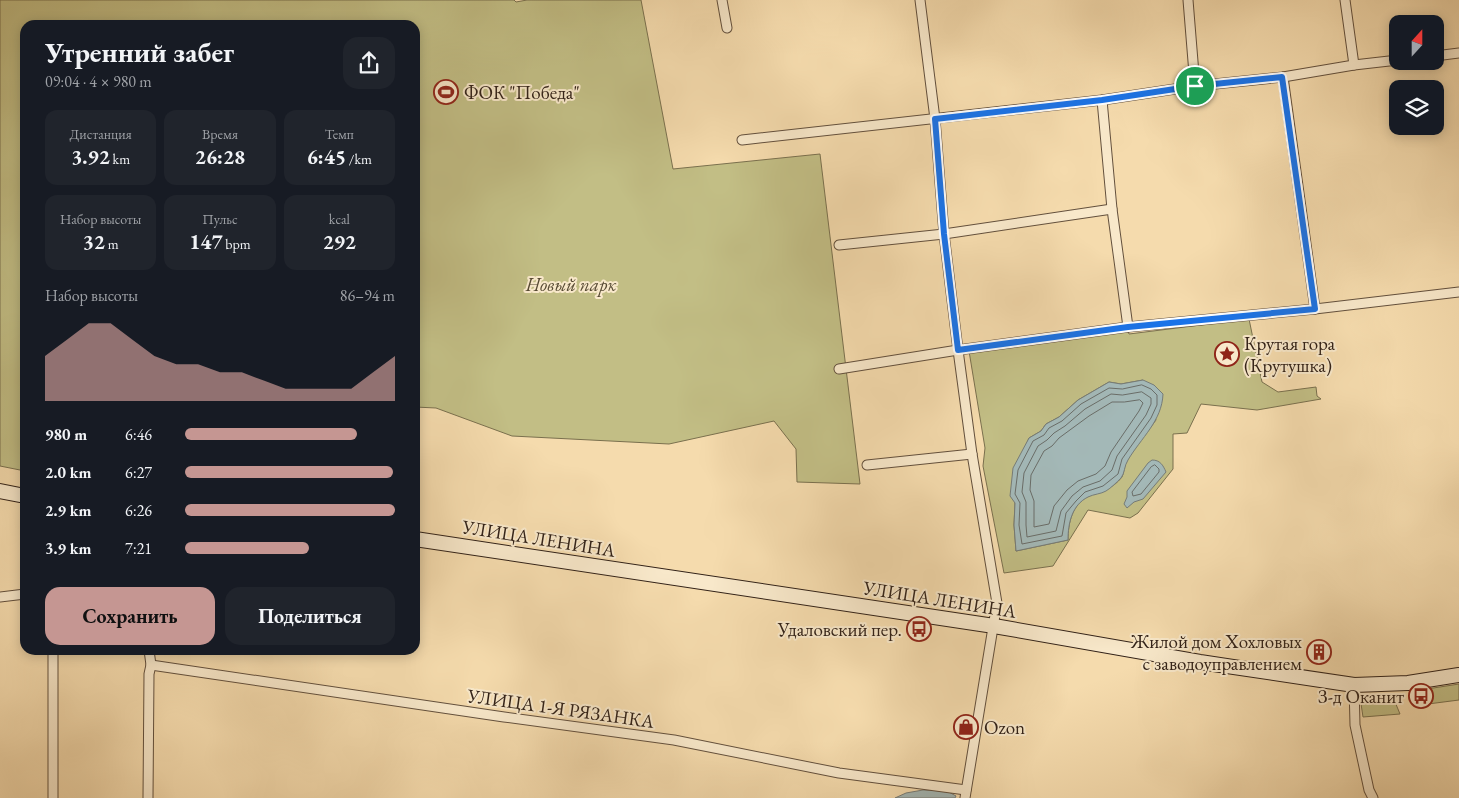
<!DOCTYPE html>
<html lang="ru">
<meta charset="utf-8">
<style>
:root{--surface:#171b24;--page:#20242c;--text:#f1f3f6;--muted:#9ea1a6;--accent:#c59692}
body{margin:0;font-family:"EB Garamond",serif;background:var(--page);color:var(--text);height:100vh;display:flex;flex-direction:column;font-size:19px;white-space:nowrap}
*{box-sizing:border-box;margin:0}
p{font-size:16px;color:var(--muted)}
.icon{flex:none;width:28px;height:28px;fill:none;stroke:currentColor;stroke-width:2;stroke-linecap:round;stroke-linejoin:round}
.map{position:relative;flex:1;overflow:hidden}
.details{position:absolute;left:20px;top:20px;width:400px;height:635px;display:flex;flex-direction:column;background:var(--surface);border-radius:15px;box-shadow:0 2px 12px #0003}
.details>*{flex:none}
.needle{width:32px;rotate:21deg}
.fabs{position:absolute;left:1389px;top:15px;display:grid;gap:10px}
.fabs a{display:grid;place-items:center;width:55px;height:55px;border-radius:10px;background:var(--surface);box-shadow:0 2px 12px #0003;font-size:25px}
.pin{position:absolute;display:grid;place-items:center;width:42px;height:42px;color:#fff;margin:-21px;border:2px solid #fff;border-radius:50%;box-shadow:0 1px 5px #0007}
.round{display:grid;place-items:center;flex:none;width:52px;height:52px;border-radius:15px;background:var(--page)}
.headline{display:flex;align-items:center;justify-content:space-between;height:85px;padding:0 25px}
h1{font-size:28px;font-weight:700;line-height:38px}
.stats{display:grid;grid-template-columns:repeat(3,1fr);gap:8px;height:85px;padding:5px 25px}
.stats div{display:grid;align-content:center;border-radius:12px;background:var(--page);text-align:center}
.stats b{font-size:21px;font-weight:700}
.stats small{font-size:14px;font-weight:400}
.stats p{font-size:14px}
.chart{height:140px;padding:10px 25px}
.chart p{display:flex;justify-content:space-between}
.chart svg{width:100%;height:90px;margin-top:5px;fill:var(--accent);opacity:.7}
.primary-button{display:flex;gap:10px;margin-top:auto;padding:10px 25px}
.primary-button a{flex:1;height:58px;border-radius:15px;background:var(--accent);color:#111;font-size:20px;font-weight:700;line-height:58px;text-align:center}
.primary-button a+a{background:var(--page);color:var(--text)}
ul{padding:0 25px;list-style:none;font-size:16px}
li{display:grid;grid-template-columns:80px 60px 1fr;align-items:center;height:38px}
li i{height:12px;border-radius:6px;background:var(--accent)}
.map>svg:first-child{display:block}
.green{fill:#c2be85;stroke:#7a704e;fill-rule:evenodd}
.water{fill:#a3b8b7;stroke:#767c77}
.lines{fill:none;stroke-linecap:round;stroke-linejoin:round}
.shore{stroke:#6a6d68;stroke-width:1}
.street-casing{stroke:#63503d;stroke-width:11}
.secondary-casing{stroke:#322218;stroke-width:16}
.street{stroke:#f8e8ca;stroke-width:9}
.secondary{stroke:#f8e8ca;stroke-width:14}
.route-casing{stroke:#fff;stroke-width:10}
.route{stroke:#1a73e8;stroke-width:6}
.labels{text-anchor:middle;stroke-width:4;stroke-linejoin:round;paint-order:stroke}
.poi-label{font-size:19px;fill:#322218;stroke:#f8e8ca;text-anchor:start}
.park-label{font-size:19px;font-style:italic;fill:#564933;stroke:#f8e8ca}
.street-label{font-size:19px;fill:#322218;stroke:#f8e8ca}
</style>
<div class="map">
<svg width="1459" height="798" viewBox="0 0 1459 798">
<rect width="100%" height="100%" fill="#f5dbad"/>
<filter id="stains"><feTurbulence type="fractalNoise" baseFrequency=".004" numOctaves="4"/><feColorMatrix values="0 0 0 0 .2 0 0 0 0 .09 0 0 0 0 .02 0 0 0 .5 -.17"/></filter>
<radialGradient id="worn" r=".72"><stop offset=".6" stop-color="#630" stop-opacity="0"/><stop offset="1" stop-color="#630" stop-opacity=".3"/></radialGradient>
<g class="green">
<path d="M0 0H514L516 2 527 0H641L673 169 820 154 860 484 797 482 796 449 774 421 669 444 512 436 436 408 415 407V25H25V471L0 466Z"/>
<path d="M1249 319 1262 382 1278 392 1316 387 1317 396 1321 399 1257 410 1201 404 1187 433 1173 434V469L1138 513 1130 518 1088 510 1053 566 1004 573 983 466 985 448 969 351 1128 331 1129 334ZM1143 380 1156 420C1146 434 1133 447 1126 462 1124 467 1124 473 1122 477 1113 489 1101 491 1089 496 1072 504 1068 523 1068 540L1016 551 1014 525 1015 503 1023 453 1029 438 1041 431 1046 424 1059 417 1078 400 1109 382 1121 384Z"/>
<path d="M1459 684V700L1428 704 1427 689Z"/>
<path d="M1360 697H1393L1400 714 1363 717Z"/>
</g>
<g class="water">
<path d="M1143 380 1154 385 1163 394C1162 421 1141 438 1128 460 1124 466 1125 473 1121 478 1117 482 1111 488 1106 491 1101 494 1094 494 1088 497 1072 505 1068 523 1068 540L1016 551 1014 525 1015 503 1010 496 1013 468 1029 438 1041 431 1046 424 1059 417 1078 400 1109 382 1121 384Z"/>
<path d="M1152 460C1160 460 1163 465 1166 472L1143 499 1134 502 1127 508 1124 504 1127 497V491L1148 463Z"/>
<path d="M923 790 947 791 956 796 955 798H895L906 793Z"/>
</g>
<g class="lines">
<g class="shore">
<path d="M1142 385 1151 389 1157 395V405L1151 418 1122 459 1118 474 1103 486 1085 492 1076 501 1066 513 1062 536 1022 544 1019 525 1020 503 1015 494 1018 470 1033 441 1044 435 1049 428 1062 421 1081 404 1109 388 1122 389Z"/>
<path d="M1142 392 1151 398V404L1146 415 1117 456 1112 470 1100 481 1083 487 1072 496 1061 511 1056 531 1027 537 1026 525V502L1022 492 1024 473 1038 446 1047 440 1054 433 1065 426 1085 409 1111 394 1122 395Z"/>
<path d="M1140 400 1143 403 1139 411 1111 452 1105 466 1096 474 1078 481 1067 490 1054 506 1049 524 1034 527V501L1030 490 1031 475 1044 451 1052 446 1059 438 1089 416 1112 402H1124Z"/>
<path d="M1155 465 1159 469V472L1141 494 1133 496 1132 492 1151 467Z"/>
</g>
<defs>
<g id="street">
<path d="M722 0 727 28"/>
<path d="M920 0 935 119 944 234 958 350 972 454 997 603 965 798"/>
<path d="M1188 0 1195 86"/>
<path d="M1345 0 1354 65"/>
<path d="M1435 56 1459 53"/>
<path d="M1283 77 1315 309"/>
<path d="M1102 100 1112 209 1128 327"/>
<path d="M742 140 1102 100 1195 86 1283 77 1354 65 1398 60"/>
<path d="M839 245 944 234 1112 209"/>
<path d="M839 369 958 350 1128 327 1315 309 1459 292"/>
<path d="M867 465 972 454"/>
<path d="M0 597 25 594"/>
<path d="M53 650V798"/>
<path d="M151 665 504 717 674 740 839 773 966 790"/>
<path d="M1354 685 1355 725 1369 790 1373 798"/>
<path d="M148 798 149 674 151 665 149 650"/>
</g>
<g id="secondary">
<path d="M0 491 25 496"/>
<path d="M415 539 994 626 1200 662 1354 685 1408 683 1459 675"/>
</g>
</defs>
<use href="#street" class="street-casing"/>
<use href="#secondary" class="secondary-casing"/>
<use href="#street" class="street"/>
<use href="#secondary" class="secondary"/>
</g>
<g class="lines">
<defs>
<path id="route" d="M1282 77 1315 309 1128 327 958 350 944 234 935 119 1102 100 1195 86Z"/>
</defs>
<use href="#route" class="route-casing"/>
<use href="#route" class="route"/>
</g>
<defs>
<symbol id="stadium-ring" viewBox="-11 -11 22 22"><circle r="9.5" fill="#f8e8ca" stroke="#8f2418" stroke-width="1.5"/><path d="M0-5a6.5 5 0 1 0 0 10a6.5 5 0 1 0 0-10ZM-3.5-1.8h7v3.6h-7Z" fill="#8f2418"/></symbol>
<symbol id="sight-ring" viewBox="-11 -11 22 22"><circle r="9.5" fill="#f8e8ca" stroke="#8f2418" stroke-width="1.5"/><path d="M0-6L1.8-2.2L6-1.7L2.9 1.2L3.7 5.4L0 3.3L-3.7 5.4L-2.9 1.2L-6-1.7L-1.8-2.2Z" fill="#8f2418"/></symbol>
<symbol id="bus-ring" viewBox="-11 -11 22 22"><circle r="9.5" fill="#f8e8ca" stroke="#8f2418" stroke-width="1.5"/><path d="M-5-6H5V4H4V6H2V4H-2V6H-4V4H-5ZM-3.5-4V0h7V-4ZM-3.5 1.2v1.5H-2V1.2ZM2 1.2v1.5H3.5V1.2Z" fill="#8f2418"/></symbol>
<symbol id="building-ring" viewBox="-11 -11 22 22"><circle r="9.5" fill="#f8e8ca" stroke="#8f2418" stroke-width="1.5"/><path d="M-4-6H4V6H1V3H-1V6H-4ZM-2.5-4.3h1.7v1.8h-1.7ZM.8-4.3h1.7v1.8H.8ZM-2.5-1h1.7V.8h-1.7ZM.8-1h1.7V.8H.8Z" fill="#8f2418"/></symbol>
<symbol id="shop-ring" viewBox="-11 -11 22 22"><circle r="9.5" fill="#f8e8ca" stroke="#8f2418" stroke-width="1.5"/><path d="M-5-2.5h2.3a2.7 3.5 0 0 1 5.4 0H5L5.5 6h-11ZM-1.5-2.5h3a1.5 2.3 0 0 0-3 0Z" fill="#8f2418"/></symbol>
</defs>
<g fill-rule="evenodd">
<use href="#stadium-ring" x="432" y="78" width="28" height="28"/>
<use href="#sight-ring" x="1213" y="340" width="28" height="28"/>
<use href="#bus-ring" x="905" y="615" width="28" height="28"/>
<use href="#building-ring" x="1305" y="638" width="28" height="28"/>
<use href="#bus-ring" x="1407" y="682" width="28" height="28"/>
<use href="#shop-ring" x="952" y="713" width="28" height="28"/>
</g>
<g class="labels">
<g class="poi-label">
<text x="464" y="99">ФОК "Победа"</text>
<text x="1244" y="350">Крутая гора<tspan x="1244" dy="22">(Крутушка)</tspan></text>
<text x="902" y="636" text-anchor="end">Удаловский пер.</text>
<text x="1302" y="648" text-anchor="end">Жилой дом Хохловых<tspan x="1302" dy="22">с заводоуправлением</tspan></text>
<text x="1404" y="703" text-anchor="end">З-д Оканит</text>
<text x="984" y="734">Ozon</text>
</g>
<g class="park-label">
<text x="571" y="291">Новый парк</text>
</g>
<g class="street-label">
<text transform="translate(539 538) rotate(9)" y="7">УЛИЦА ЛЕНИНА</text>
<text transform="translate(940 599) rotate(9)" y="7">УЛИЦА ЛЕНИНА</text>
<text transform="translate(561 708) rotate(8)" y="7">УЛИЦА 1-Я РЯЗАНКА</text>
</g>
</g>
<rect width="100%" height="100%" filter="url(#stains)"/>
<rect width="100%" height="100%" fill="url(#worn)"/>
</svg>
<div class="fabs">
<a><svg class="needle" viewBox="-14 -14 28 28"><path d="M0-13l5 13h-10z" fill="#e53935"/><path d="M0 13l5-13h-10z" fill="#9ea1a6"/></svg></a>
<a><svg class="icon" aria-label="layers" viewBox="0 0 24 24"><path d="M12 4l9 5-9 5-9-5zM3 14l9 5 9-5"/></svg></a>
</div>
<div class="pin" style="left:1195px;top:86px;background:#1e9e55"><svg class="icon" aria-label="arrive" viewBox="0 0 24 24"><path d="M6 21V4h12l-3 4 3 4H6"/></svg></div>
<section class="details">
<div class="headline"><div><h1>Утренний забег</h1><p>09:04 · 4 × 980 m</p></div><a class="round"><svg class="icon" aria-label="share" viewBox="0 0 24 24"><path d="M12 15V3M7 8l5-5 5 5M5 13v7h14v-7"/></svg></a></div>
<div class="stats">
<div><p>Дистанция</p><b>3.92<small> km</small></b></div>
<div><p>Время</p><b>26:28</b></div>
<div><p>Темп</p><b>6:45<small> /km</small></b></div>
</div>
<div class="stats">
<div><p>Набор высоты</p><b>32<small> m</small></b></div>
<div><p>Пульс</p><b>147<small> bpm</small></b></div>
<div><p>kcal</p><b>292</b></div>
</div>
<div class="chart"><p><span>Набор высоты</span>86–94 m</p>
<svg viewBox="0 0 160 44" preserveAspectRatio="none"><path d="M0 44V22L10 14L20 6L30 6L40 14L50 22L60 26L70 26L80 30L90 30L100 34L110 38L120 38L130 38L140 38L150 30L160 22V44z"/></svg>
</div>
<ul>
<li><b>980 m</b>6:46<i style="width:82%"></i></li>
<li><b>2.0 km</b>6:27<i style="width:99%"></i></li>
<li><b>2.9 km</b>6:26<i style="width:100%"></i></li>
<li><b>3.9 km</b>7:21<i style="width:59%"></i></li>
</ul>
<div class="primary-button"><a>Сохранить</a><a>Поделиться</a></div>
</section>
</div>
